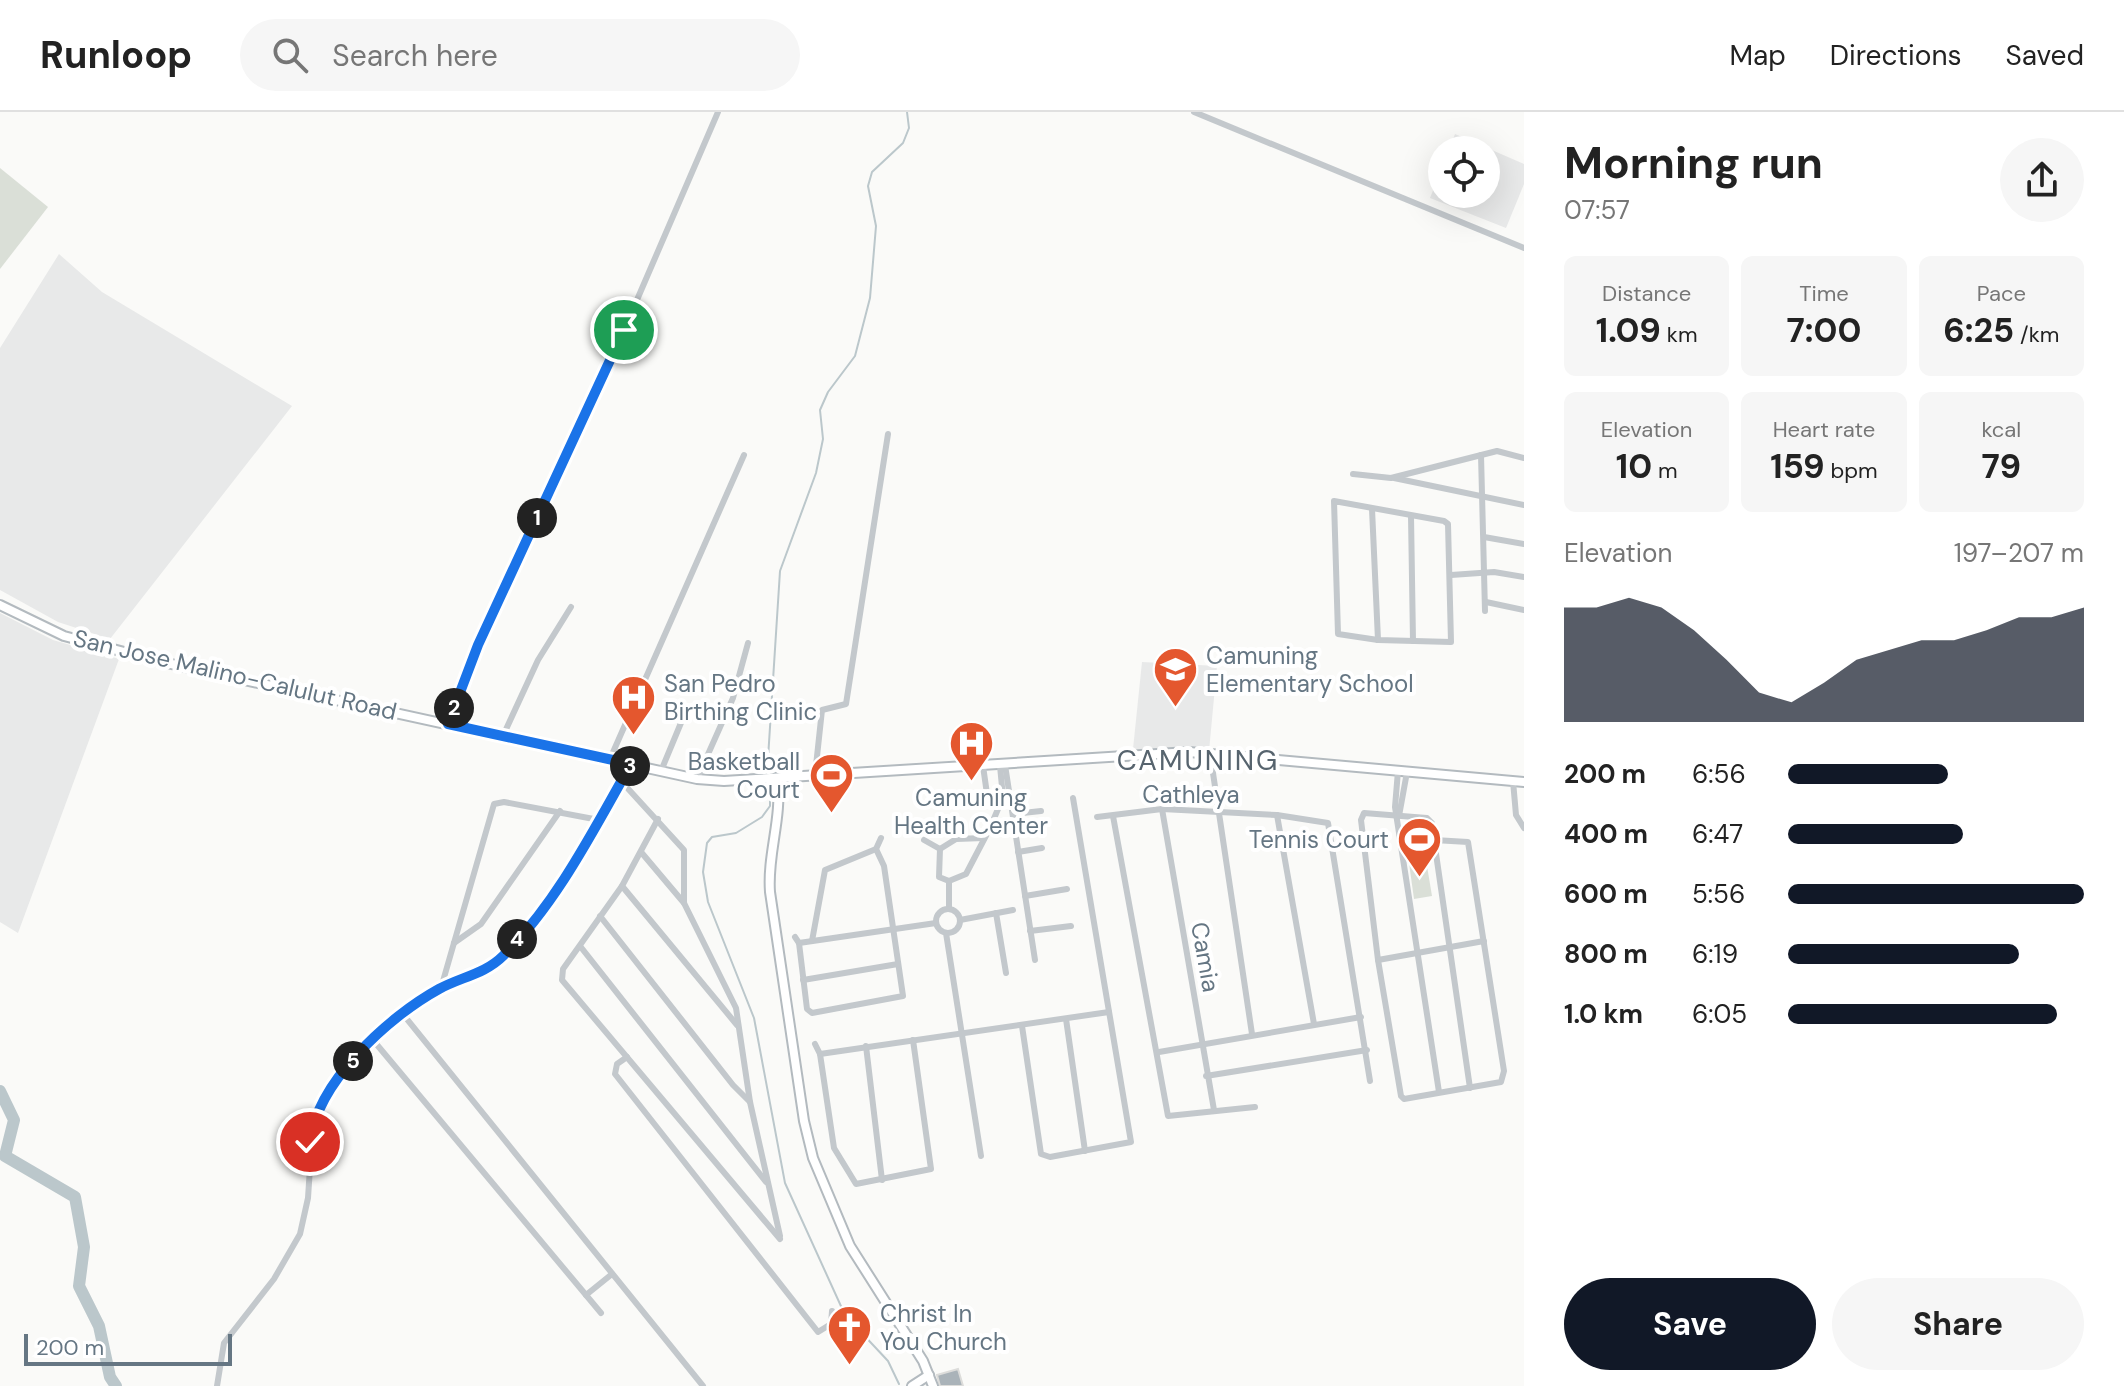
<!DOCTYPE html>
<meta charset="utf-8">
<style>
:root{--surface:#fff;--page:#f6f6f6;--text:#222;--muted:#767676;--line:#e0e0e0;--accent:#111827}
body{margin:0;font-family:"DM Sans",sans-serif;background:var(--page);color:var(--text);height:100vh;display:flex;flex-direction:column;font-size:30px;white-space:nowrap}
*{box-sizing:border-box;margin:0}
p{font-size:26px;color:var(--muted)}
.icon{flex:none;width:44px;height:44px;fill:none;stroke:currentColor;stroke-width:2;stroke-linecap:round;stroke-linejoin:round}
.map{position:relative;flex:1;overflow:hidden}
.side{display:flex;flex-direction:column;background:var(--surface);width:600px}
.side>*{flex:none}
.tools{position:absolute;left:1428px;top:24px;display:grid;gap:16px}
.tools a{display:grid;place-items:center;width:72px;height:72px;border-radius:50%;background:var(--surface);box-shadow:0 8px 32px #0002;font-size:40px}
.scale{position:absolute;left:24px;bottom:20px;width:208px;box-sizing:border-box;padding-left:8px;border:4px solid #657683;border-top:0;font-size:22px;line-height:28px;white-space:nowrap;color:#657683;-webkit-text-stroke:6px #fff;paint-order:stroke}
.pin{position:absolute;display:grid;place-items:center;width:68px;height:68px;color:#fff;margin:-34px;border:4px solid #fff;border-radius:50%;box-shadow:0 2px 8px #0007}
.km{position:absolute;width:40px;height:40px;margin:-20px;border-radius:50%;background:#222;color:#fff;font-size:22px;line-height:40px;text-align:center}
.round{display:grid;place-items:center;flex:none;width:84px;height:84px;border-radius:42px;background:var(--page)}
.overview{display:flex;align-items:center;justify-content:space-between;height:136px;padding:0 40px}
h1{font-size:44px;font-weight:700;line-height:60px}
.figures{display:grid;grid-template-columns:repeat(3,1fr);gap:12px;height:136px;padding:8px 40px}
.figures div{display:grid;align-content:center;border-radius:12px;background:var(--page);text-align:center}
.figures b{font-size:34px;font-weight:700}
.figures small{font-size:22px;font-weight:400}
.figures p{font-size:22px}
.chart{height:224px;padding:16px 40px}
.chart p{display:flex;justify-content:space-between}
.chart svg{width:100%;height:144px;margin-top:8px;fill:var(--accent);opacity:.7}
.primary-button{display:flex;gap:16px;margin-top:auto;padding:16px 40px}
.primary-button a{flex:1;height:92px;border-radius:48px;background:var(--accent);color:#fff;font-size:32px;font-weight:700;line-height:92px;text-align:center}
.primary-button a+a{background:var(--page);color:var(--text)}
ul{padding:0 40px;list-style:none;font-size:26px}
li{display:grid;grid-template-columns:128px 96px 1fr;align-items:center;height:60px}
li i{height:20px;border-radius:10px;background:var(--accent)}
header{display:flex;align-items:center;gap:48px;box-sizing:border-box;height:112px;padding:0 40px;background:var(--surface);border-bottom:2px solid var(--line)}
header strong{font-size:38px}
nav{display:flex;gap:44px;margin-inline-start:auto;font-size:28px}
.search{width:560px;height:72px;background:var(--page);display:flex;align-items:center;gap:20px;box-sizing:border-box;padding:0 28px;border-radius:44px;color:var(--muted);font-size:30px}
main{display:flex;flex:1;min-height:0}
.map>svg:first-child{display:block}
.built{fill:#e8e9e9}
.green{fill:#dadfd7}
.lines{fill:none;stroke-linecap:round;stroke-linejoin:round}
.stream{stroke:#bbc7cb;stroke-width:2}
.river{stroke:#bbc7cb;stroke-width:12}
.building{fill:#aab3b9;stroke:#dcdcda;stroke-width:2}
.secondary-casing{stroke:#b3babf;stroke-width:12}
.street{stroke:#c3c8cc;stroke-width:6}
.secondary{stroke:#fff;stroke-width:8}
.route-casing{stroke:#fff;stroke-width:16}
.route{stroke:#1a73e8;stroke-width:10}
.labels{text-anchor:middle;stroke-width:8;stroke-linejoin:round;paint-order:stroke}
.poi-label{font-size:24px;fill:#657683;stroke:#fff;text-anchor:start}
.street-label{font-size:24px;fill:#657683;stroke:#fff}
.quarter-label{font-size:28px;letter-spacing:2px;fill:#57646e;stroke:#fff}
</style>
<header>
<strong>Runloop</strong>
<div class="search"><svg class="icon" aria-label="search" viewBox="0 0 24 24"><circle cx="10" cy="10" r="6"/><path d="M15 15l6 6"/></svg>Search here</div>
<nav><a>Map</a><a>Directions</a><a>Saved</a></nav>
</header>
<main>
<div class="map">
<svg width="1524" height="1274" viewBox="0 0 1524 1274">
<rect width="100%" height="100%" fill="#fafaf8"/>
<g class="built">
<path d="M1455 22 1524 52V72L1506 116 1430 86 1442 56V82H1486V38H1449Z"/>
<path d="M59 142 102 180 292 294 110 527 58 510 0 478V236Z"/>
<path d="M0 501 53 528 119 547 18 821 0 810Z"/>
<path d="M1142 550 1217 554 1209 639 1133 637Z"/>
</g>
<g class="green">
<path d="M0 56 48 95 0 157Z"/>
<path d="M1426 748 1432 784 1414 787 1409 751Z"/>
</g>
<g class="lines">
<g class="stream">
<path d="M767 662 780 459 816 361 823 327 820 298 828 280 855 244 870 186 876 114 868 74 872 60 903 31 909 16 907 0"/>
<path d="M770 676V694L762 705 736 721 712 725 707 731 703 760 708 790 754 906 785 1071 845 1203 888 1249 899 1272"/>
</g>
<path class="river" d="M0 979 14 1008 5 1044 75 1085 84 1135 79 1174 99 1214 110 1265 116 1274"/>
</g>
<path class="building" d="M958 1257 963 1274H940L937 1263Z"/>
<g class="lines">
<defs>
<g id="secondary">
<path d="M0 493 64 524 162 550 697 667 724 669 1189 640 1524 670"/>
<path d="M777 666C783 705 767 741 770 780L804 1009 813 1046 850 1134 923 1249 933 1274"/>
<path d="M912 1274 929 1263"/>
</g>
</defs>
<use href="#secondary" class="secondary-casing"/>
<g class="street">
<path d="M1194 0 1524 136"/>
<path d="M1481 343 1485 499"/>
<path d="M1353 362 1391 366 1497 339 1524 346"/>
<path d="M1394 366 1524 393"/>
<path d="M1334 389 1444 409 1448 412 1451 530 1378 528 1338 522Z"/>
<path d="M1372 397 1378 528"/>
<path d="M1411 404 1413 529"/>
<path d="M1484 425 1524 432"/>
<path d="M1451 463 1494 460 1524 465"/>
<path d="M1486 490 1524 498"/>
<path d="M448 612 478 533 624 218 718 0"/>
<path d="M502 626 538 548 571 495"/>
<path d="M1210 641 1252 922"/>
<path d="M610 647 744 343"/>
<path d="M1005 653 1035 848"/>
<path d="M983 654 987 682 997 696"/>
<path d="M661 659 683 606"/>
<path d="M1398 659 1395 695 1439 980"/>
<path d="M815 663 822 598 846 592 888 322"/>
<path d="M697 667 733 586 748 531"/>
<path d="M621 669 684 738V791L736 896 750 990 780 1124"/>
<path d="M1513 669 1516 703 1524 716"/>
<path d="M1162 697 1214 998"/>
<path d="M1364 701 1427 706 1432 711 1434 728 1468 730 1504 959 1501 970 1404 987 1401 984 1378 848 1361 708Z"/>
<path d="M1013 702 1041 699"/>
<path d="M1277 703 1314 912"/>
<path d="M1113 704 1168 1004 1255 995"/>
<path d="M1399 704 1407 660"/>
<path d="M1097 705 1162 697 1277 703 1328 711 1370 969"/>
<path d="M658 707 622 774 563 857 562 868 780 1127"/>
<path d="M924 728 940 737"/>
<path d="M1434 728 1470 976"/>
<path d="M641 740 684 791"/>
<path d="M1018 740 1042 736"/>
<path d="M949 769 939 765 940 737 956 727 984 726"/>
<path d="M622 774 737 913"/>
<path d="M1025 784 1067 777"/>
<path d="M949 796V769L966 762 990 716 1003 685 1000 654"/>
<circle cx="948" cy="809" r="12"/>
<path d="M996 801 1006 861"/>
<path d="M600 804 733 973 750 990"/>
<path d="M960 808 1013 798"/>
<path d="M1030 819 1071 814"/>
<path d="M946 821 981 1044"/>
<path d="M795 825 799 831 936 811"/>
<path d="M812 829 825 758 876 737 881 726"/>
<path d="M454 831 481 812 560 699"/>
<path d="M799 831 807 897 812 901 903 884 884 754 876 737"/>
<path d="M580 834 766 1070"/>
<path d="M1378 848 1484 829"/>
<path d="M803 868 898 852"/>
<path d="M441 876 494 692 504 690 599 708"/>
<path d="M402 901 703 1274"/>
<path d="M1066 907 1085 1039"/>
<path d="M1022 914 1041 1042 1050 1045 1131 1030 1073 686"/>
<path d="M373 928 601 1201"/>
<path d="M815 932 820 942 834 1036 856 1072 931 1057 913 928"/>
<path d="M866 934 882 1068"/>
<path d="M1159 940 1361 905"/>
<path d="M820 942 1109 900"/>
<path d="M627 945 617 952 615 962 818 1220 831 1212 832 1199"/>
<path d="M1206 964 1367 938"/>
<path d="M586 1183 612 1162"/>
<path d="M217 1274 224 1231 274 1167 300 1122 308 1086 313 1010 345 957 385 913 402 901 441 876 492 854 505 842 571 753 631 652"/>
</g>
<use href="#secondary" class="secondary"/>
</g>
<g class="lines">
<defs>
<path id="route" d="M310 1030C317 970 388 905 439 877 461 865 485 862 503 844 557 791 594 717 631 652L448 612 478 533 624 218"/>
</defs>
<use href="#route" class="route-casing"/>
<use href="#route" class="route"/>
</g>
<defs>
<symbol id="school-pin" viewBox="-11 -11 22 30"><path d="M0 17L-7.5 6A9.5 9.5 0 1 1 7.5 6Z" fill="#e4572e" stroke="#fff"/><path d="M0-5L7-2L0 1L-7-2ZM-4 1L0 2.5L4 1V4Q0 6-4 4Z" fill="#fff"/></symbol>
<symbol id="hospital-pin" viewBox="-11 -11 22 30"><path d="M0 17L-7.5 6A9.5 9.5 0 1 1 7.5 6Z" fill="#e4572e" stroke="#fff"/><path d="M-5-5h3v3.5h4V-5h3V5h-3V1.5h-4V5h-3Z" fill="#fff"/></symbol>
<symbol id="stadium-pin" viewBox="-11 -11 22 30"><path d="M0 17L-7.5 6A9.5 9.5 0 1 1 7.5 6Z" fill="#e4572e" stroke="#fff"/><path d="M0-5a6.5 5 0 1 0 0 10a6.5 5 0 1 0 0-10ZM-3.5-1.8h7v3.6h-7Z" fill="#fff"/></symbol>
<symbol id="church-pin" viewBox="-11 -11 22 30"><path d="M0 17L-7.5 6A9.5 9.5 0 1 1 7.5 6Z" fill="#e4572e" stroke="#fff"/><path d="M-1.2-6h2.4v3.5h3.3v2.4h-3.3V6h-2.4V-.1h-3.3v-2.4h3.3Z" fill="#fff"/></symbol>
</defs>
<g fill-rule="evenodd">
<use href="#school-pin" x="1150" y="532" width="51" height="69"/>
<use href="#hospital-pin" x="608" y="560" width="51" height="69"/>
<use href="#hospital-pin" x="946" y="606" width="51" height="69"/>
<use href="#stadium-pin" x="806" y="638" width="51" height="69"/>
<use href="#stadium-pin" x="1394" y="702" width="51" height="69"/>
<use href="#church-pin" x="824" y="1190" width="51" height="69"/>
</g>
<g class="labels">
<g class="poi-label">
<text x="1206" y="552">Camuning<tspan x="1206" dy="28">Elementary School</tspan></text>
<text x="664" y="580">San Pedro<tspan x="664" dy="28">Birthing Clinic</tspan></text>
<text x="800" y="658" text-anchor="end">Basketball<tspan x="800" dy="28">Court</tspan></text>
<text x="971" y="694" text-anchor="middle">Camuning<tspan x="971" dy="28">Health Center</tspan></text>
<text x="1389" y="736" text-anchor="end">Tennis Court</text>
<text x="880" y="1210">Christ In<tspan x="880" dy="28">You Church</tspan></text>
</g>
<g class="street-label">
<text transform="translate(235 563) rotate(13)" y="8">San Jose Malino-Calulut Road</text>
<text x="1191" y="691">Cathleya</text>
<text transform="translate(1205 845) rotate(80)" y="8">Camia</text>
</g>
<g class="quarter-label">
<text x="1198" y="658">CAMUNING</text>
</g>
</g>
</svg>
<div class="tools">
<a><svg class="icon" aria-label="locate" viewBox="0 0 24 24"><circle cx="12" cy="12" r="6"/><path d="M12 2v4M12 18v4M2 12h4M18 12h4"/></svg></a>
</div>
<div class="scale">200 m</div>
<div class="pin" style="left:624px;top:218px;background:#1e9e55"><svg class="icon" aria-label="arrive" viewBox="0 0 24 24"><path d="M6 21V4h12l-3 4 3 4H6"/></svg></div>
<div class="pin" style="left:310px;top:1030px;background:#d93025"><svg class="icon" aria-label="check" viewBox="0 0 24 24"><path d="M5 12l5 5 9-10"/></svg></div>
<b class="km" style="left:537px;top:406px">1</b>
<b class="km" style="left:454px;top:596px">2</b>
<b class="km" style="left:630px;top:654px">3</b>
<b class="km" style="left:517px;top:827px">4</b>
<b class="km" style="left:353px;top:949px">5</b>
</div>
<section class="side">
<div class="overview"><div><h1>Morning run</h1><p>07:57</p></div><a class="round"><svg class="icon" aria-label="share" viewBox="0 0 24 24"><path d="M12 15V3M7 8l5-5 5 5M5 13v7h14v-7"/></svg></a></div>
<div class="figures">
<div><p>Distance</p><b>1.09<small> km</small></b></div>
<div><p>Time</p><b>7:00</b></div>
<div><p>Pace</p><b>6:25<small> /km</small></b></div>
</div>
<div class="figures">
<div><p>Elevation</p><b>10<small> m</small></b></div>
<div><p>Heart rate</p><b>159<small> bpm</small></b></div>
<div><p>kcal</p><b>79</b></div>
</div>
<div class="chart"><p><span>Elevation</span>197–207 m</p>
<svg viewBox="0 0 160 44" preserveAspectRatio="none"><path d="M0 44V9L10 9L20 6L30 9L40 16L50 25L60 35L70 38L80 32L90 25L100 22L110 19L120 19L130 16L140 12L150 12L160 9V44z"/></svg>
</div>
<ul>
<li><b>200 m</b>6:56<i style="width:54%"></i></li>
<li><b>400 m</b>6:47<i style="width:59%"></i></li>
<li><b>600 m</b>5:56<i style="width:100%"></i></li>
<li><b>800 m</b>6:19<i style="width:78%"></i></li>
<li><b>1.0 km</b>6:05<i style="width:91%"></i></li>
</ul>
<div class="primary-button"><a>Save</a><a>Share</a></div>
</section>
</main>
